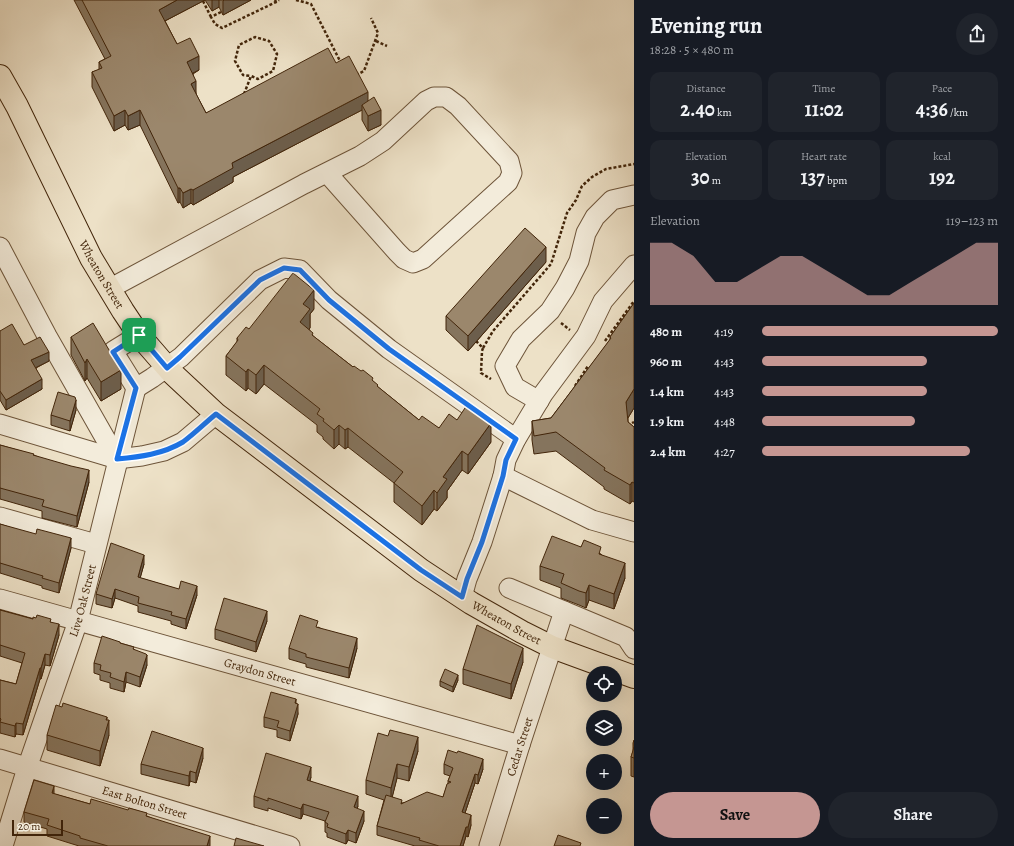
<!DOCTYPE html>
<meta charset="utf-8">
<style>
:root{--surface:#171b24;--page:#20242c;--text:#f1f3f6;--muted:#9ea1a6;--accent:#c59692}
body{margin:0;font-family:Alegreya,serif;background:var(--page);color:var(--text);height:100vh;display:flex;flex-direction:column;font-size:15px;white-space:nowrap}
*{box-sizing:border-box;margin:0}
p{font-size:13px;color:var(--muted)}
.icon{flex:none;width:22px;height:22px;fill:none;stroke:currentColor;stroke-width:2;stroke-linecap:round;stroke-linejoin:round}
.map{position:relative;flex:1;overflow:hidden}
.sheet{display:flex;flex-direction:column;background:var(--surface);width:380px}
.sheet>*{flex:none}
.controls{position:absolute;left:586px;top:666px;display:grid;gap:8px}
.controls a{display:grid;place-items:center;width:36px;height:36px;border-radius:50%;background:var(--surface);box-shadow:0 4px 16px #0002;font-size:20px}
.scale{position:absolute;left:12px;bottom:10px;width:51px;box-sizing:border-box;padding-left:4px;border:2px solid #42250a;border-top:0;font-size:11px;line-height:14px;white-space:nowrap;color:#42250a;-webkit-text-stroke:3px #f3ecdb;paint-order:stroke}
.pin{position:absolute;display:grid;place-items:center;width:34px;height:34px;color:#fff;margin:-17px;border-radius:8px;box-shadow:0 2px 6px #0006}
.round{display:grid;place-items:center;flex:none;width:42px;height:42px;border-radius:21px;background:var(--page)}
.summary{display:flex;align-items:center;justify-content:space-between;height:68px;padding:0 16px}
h1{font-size:22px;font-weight:700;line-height:30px}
.stats{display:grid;grid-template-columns:repeat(3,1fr);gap:6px;height:68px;padding:4px 16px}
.stats div{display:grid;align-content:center;border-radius:10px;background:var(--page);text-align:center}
.stats b{font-size:20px;font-weight:700}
.stats small{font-size:11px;font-weight:400}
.stats p{font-size:11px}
.chart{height:112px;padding:8px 16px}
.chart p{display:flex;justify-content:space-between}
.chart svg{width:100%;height:72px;margin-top:4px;fill:var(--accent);opacity:.7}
.cta{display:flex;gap:8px;margin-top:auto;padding:8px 16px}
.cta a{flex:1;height:46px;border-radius:24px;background:var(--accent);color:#111;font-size:16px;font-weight:700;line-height:46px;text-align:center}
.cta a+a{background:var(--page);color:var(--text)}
ul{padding:0 16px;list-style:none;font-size:13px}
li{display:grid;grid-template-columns:64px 48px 1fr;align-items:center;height:30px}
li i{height:10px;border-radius:5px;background:var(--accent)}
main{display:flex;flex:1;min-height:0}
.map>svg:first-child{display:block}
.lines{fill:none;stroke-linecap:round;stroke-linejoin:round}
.minor-casing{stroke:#6d5439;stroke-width:21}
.major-casing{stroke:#42250a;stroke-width:24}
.path{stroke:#42250a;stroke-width:2.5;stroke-dasharray:3 2;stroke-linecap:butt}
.minor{stroke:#f3ecdb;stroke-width:19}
.major{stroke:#ede1c7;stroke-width:22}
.wall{fill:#85745d;stroke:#42250a}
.shaded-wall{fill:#6c5e4c;stroke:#42250a}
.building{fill:#9b876c;stroke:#42250a}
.route-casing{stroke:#fff;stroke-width:8}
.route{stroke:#1a73e8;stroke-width:5}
.labels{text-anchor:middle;stroke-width:3;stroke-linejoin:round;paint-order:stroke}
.street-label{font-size:12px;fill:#42250a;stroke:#f3ecdb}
</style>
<main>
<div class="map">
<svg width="634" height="846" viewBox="0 0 634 846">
<rect width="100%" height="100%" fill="#ede1c7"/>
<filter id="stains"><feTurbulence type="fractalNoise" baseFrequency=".005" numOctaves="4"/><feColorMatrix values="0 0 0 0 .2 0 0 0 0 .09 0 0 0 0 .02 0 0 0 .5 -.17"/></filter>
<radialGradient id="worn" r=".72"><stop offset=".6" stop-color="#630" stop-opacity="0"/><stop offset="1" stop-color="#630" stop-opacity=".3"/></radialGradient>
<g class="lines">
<defs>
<g id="minor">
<path d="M0 247 47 336 109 445 108 456"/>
<path d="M109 289 304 184 360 156 383 141 426 101 434 97H446L458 106 509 161 512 173 508 182 423 259 413 263 404 259 397 252 327 173"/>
<path d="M139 335 113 351 136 388 152 378 181 357 260 280 284 268 300 270 329 300 389 349 516 439"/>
<path d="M539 401 515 387 505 366 521 339 550 311 565 288 579 261 586 233 595 217 612 200 634 195"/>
<path d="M0 424 117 459 142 456 164 451 183 442 216 414"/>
<path d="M503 476 592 520 634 532"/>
<path d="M0 517 96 544"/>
<path d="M509 588 626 637 634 649"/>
<path d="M462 597 467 579 482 542 503 476 506 460 516 439 543 394 586 336 603 301 634 265"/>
<path id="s1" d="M0 599 520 745"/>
<path id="s2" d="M0 759 290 846"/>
<path id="s3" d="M3 846 27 768 78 621 136 388"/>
<path id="s4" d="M489 846 520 745 564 611"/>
</g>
<g id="major">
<path id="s5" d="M0 76 17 106 91 258 123 311 139 335 172 373 216 414 421 570 471 603 522 632 552 647 634 677"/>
</g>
</defs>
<use href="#minor" class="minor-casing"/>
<use href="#major" class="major-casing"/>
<g class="path">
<path d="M275 0 276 2 279 0"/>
<path d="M296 0 311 4 341 63"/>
<path d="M203 1 211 17"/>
<path d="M221 12 211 17 215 24 222 28 276 2"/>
<path d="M376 41 387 46"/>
<path d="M356 75 364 71 378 33 371 18"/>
<path d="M244 94 251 76 258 79 273 71 277 54 269 41 255 37 239 45 235 61 243 75 251 76"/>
<path d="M561 323 570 330"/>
<path d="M476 341 483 348 482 351 481 373 491 379"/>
<path d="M605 341 634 301"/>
<path d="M483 348 493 331 551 264 567 213 576 200 582 186 592 177 606 169 634 164"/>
<path d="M575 386 588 366"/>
<path d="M632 423 634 422"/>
</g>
<use href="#minor" class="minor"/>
<use href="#major" class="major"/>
</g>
<g class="wall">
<path d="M74 0H205L165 21 177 44 199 70 193 74 196 94 206 113 336 63 368 101 381 125 368 131 362 120V110L233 177V182L193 205 191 203 183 208 180 202 178 203 140 125 128 130 125 125 114 131 92 87V72L99 70V62L105 59Z"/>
<path d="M205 0H251L223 15 219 7 212 11Z"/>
<path d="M546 262 468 351 446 330V316Z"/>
<path d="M634 303V408L628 418V422L634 427V502L632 501 630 504 604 489V487L556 451 534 454 532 440V421L551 418 610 340V337Z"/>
<path d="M314 309 310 314V328L309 329 313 336 353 367 373 381 378 387 419 420 439 428 457 420 491 442 468 474 462 470 447 491V498L437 511 434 509 422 525 394 502V483L348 447 345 449 339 444 334 449 323 439V437L317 432V425L264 384 256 394 248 388 246 391 226 375V356L237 342V338L249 329Z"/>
<path d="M0 331 24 345 49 361 36 368 42 389 6 410 0 400Z"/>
<path d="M71 337 121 389 101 401 87 378 85 381 71 355Z"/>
<path d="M76 410 70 431 51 425V415Z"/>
<path d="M0 445 34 455 89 482 77 527 42 518V511L0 499Z"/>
<path d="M0 524 71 548 59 593 42 588V586L0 573Z"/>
<path d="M581 547 601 554 625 578 614 609 589 600 586 608 579 605 561 598V588L540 580V566Z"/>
<path d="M144 564 140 578 197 595 186 629 171 624V621L138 612V606L115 598 112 608 96 604V594Z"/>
<path d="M0 610 33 619 51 622 59 635 50 666 45 665 41 679H40L23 735 16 734 15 737 0 733V680L16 684 22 663 0 656Z"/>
<path d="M267 621 256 652 215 639V629Z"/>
<path d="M318 627 357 648 349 678 306 667V664L289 659V648Z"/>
<path d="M120 643 134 649 147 665 140 687 126 682 124 692 110 688V683L100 680V675L94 673V663Z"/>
<path d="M523 662 511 699 463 684V669Z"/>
<path d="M458 680 453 692 440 686V681Z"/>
<path d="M296 703 298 714 290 741 277 737V730L264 727V717Z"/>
<path d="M47 735H109L100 766 47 750Z"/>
<path d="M634 740V777L631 776V757L633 751V743Z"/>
<path d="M418 751 409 781 397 778 392 797 402 803 443 797 448 783V781L450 776 444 774V764L483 769 478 784 475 783 465 813 471 825 468 837 466 836 463 846H415L377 835V826L384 800 366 794V780Z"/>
<path d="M203 758 196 783 190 781 189 786 141 774V764Z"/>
<path d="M311 777 310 781 358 806 357 809 364 821 356 843 348 840 346 844 327 837V833L325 832V821L303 814 301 819 268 808V811L254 807V796Z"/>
<path d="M54 794 90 804 147 816 210 846H79L47 836V829L24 822V812Z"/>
</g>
<g class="shaded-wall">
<path d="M177 0H205L159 24V10Z"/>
<path d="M212 0H219V7L212 11Z"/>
<path d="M224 0H251L223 15V1Z"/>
<path d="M199 56V70L187 76V62Z"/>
<path d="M196 81V96L191 84Z"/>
<path d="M368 92V107L362 105V110L233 177V182L193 205V190L232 163Z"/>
<path d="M125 110V125L114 131V116Z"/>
<path d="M140 110V125L128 130V116Z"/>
<path d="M381 110V125L368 131V116Z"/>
<path d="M178 188H180V202L178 203Z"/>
<path d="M191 189V203L183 208V193Z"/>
<path d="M546 247V262L468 351V336Z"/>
<path d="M314 290V309L310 314V328L300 341V322L303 304Z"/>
<path d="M49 352V361L31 370V360Z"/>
<path d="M87 359V378L85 381V363Z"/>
<path d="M264 365V384L256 394V375Z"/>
<path d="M248 369V388L246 391V372Z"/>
<path d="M121 370V389L101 401V382Z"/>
<path d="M42 379V389L6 410V400Z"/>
<path d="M634 389V408L626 421V402Z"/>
<path d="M76 400V410L70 431V421Z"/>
<path d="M491 423V442L468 474V455Z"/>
<path d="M339 425V444L334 449V430Z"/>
<path d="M348 428V447L345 449V430Z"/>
<path d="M462 451V470L447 491V498L437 511V493L443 477Z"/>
<path d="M89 470V482L77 527V516Z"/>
<path d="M632 482V501L630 504V485Z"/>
<path d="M434 490V509L422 525V506Z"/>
<path d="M71 538V548L59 593V583Z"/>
<path d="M144 555V564L138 586V577Z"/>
<path d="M625 563V578L614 609V594Z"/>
<path d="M589 585V600L586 608V593Z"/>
<path d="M197 586V595L186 629V619Z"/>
<path d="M115 589V598L112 608V599Z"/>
<path d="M267 611V621L256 652V642Z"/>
<path d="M59 624V635L50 666V655Z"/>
<path d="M357 638V648L349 678V668Z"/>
<path d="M523 648V662L511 699V684Z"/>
<path d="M45 654V665L41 679V668Z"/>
<path d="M147 655V665L140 687V677Z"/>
<path d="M40 668V679L23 735V724Z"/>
<path d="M126 672V682L124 692V682Z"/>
<path d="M458 675V680L453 692V687Z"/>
<path d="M296 699V708L298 704V714L290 741V731Z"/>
<path d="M107 717V726L109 720V735L100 766V751Z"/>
<path d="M16 723V734L15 737V726Z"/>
<path d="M418 737V751L409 781V767Z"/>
<path d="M203 748V758L196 783V773Z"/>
<path d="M483 759V769L478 784V775Z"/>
<path d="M397 764V778L391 802V788Z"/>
<path d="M311 767V777L307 790V780Z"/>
<path d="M190 771V781L189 786V776Z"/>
<path d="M475 774V783L462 822V812Z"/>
<path d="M54 786V796L52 793Z"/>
<path d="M358 796V806L354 817V807Z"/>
<path d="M303 804V814L301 819V809Z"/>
<path d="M364 811V821L356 843V833Z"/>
<path d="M471 815V825L468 837V827Z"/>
<path d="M466 827V836L463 846H460Z"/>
<path d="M348 830V840L346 844V834Z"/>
<path d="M210 836V846H207Z"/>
</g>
<g class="building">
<path d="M82 0H177L159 10 177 44 190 38 199 56 187 62 196 81 191 84 206 113 328 48 336 63 349 56 368 92 232 163 233 168 193 190 191 189 183 193 180 188H178L140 110 128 116 125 110 114 116 92 72 102 68 99 62 111 56Z"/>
<path d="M374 97 381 110 368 116 362 105Z"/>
<path d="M525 228 546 247 468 336 446 316Z"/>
<path d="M293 273 314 290 303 304 310 309 300 322 313 333 312 335 353 367 354 366 361 371 363 370 373 378 372 380 378 385 377 386 419 420 422 416 439 428 449 414 457 420 467 405 491 423 468 455 462 451 443 477 447 479 437 493 434 490 422 506 394 483 403 472 348 428 345 430 339 425 334 430 323 421 324 419 317 414 320 409 264 365 256 375 248 369 246 372 226 356 238 340 237 338 246 327 249 329Z"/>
<path d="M634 303V389L626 402 628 422 634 427V483L632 482 630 485 604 470 605 468 556 432 534 436 532 421 551 418 611 338 610 337Z"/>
<path d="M93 323 121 370 101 382 87 359 85 363 71 337Z"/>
<path d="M12 324 24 345 40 337 49 352 31 360 42 379 6 400 0 391V331Z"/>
<path d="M58 392 75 397 76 400 70 421 51 415Z"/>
<path d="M0 445 34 454 33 455 71 466 89 470 77 516 42 506 44 500 0 488Z"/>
<path d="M0 524 36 534 37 529 71 538 59 583 42 578 43 576 0 563Z"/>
<path d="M552 536 581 547 584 540 601 547 599 554 625 563 614 594 589 585 586 593 579 591 561 583 564 574 540 566Z"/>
<path d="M111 543 144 555 138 577 179 589 181 581 197 586 186 619 171 615 172 612 138 603 139 597 115 589 112 599 96 594Z"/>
<path d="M224 598 267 611 256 642 215 629Z"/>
<path d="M0 610 33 619V617L36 618 37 615 51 619 50 622 59 624 50 655 45 654 41 668H40L23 724 16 723 15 726 0 722 1 719 0 718V680L16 684 25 653 0 645Z"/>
<path d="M300 615 318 621 316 627 357 638 349 668 306 657V654L289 648Z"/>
<path d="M477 625 523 648 511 684 463 669Z"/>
<path d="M102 636 120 642V643L134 647 133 649 146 654 147 655 140 677 126 672 124 682 110 677 111 673 100 670 101 665 94 663Z"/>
<path d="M445 669 458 675 453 687 440 681Z"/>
<path d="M271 692 296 699 295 703 298 704 290 731 277 727 279 721 264 717Z"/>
<path d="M63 703 107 717 106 720H109L100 751 47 735 56 705 62 707Z"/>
<path d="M390 730 418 737 409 767 397 764 391 788 366 780 378 733 388 736Z"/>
<path d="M152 731 203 748 196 773 190 771 189 776 141 764Z"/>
<path d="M634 747V758L631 757Z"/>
<path d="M448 750 457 753 458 751 483 759 478 775 475 774 462 812 471 815 468 827H466L460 846H439L419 840 420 838 377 826 386 795 402 800 401 804 427 792 443 797 447 784 451 782 448 781 453 768 444 764Z"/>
<path d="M266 753 311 767 307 780 358 796 354 807 364 811 356 833 348 830 346 834 327 827 328 824 325 822 329 812 303 804 301 809 268 798V801L254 796Z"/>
<path d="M34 780 54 786 52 793 90 804 91 799 128 810 129 808 147 813 146 816 210 836 207 846H108L80 838V836L47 825 49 819 24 812Z"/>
<path d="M558 835 581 843 580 846H554Z"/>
<path d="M236 838 264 846H234Z"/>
</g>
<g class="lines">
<defs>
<path id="route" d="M284 268 300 270 329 300 389 349 516 439 506 460 503 476 482 542 467 579 462 597 421 570 216 414C205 423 194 434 183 442 163 454 140 457 117 459L136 388 113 352 139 335 167 368 180 357 260 280Z"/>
</defs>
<use href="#route" class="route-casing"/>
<use href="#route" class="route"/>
</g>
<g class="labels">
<g class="street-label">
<text dy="4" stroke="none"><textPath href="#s5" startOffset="223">Wheaton Street</textPath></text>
<text dy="4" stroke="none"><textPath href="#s3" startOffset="258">Live Oak Street</textPath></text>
<text dy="4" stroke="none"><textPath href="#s5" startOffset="763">Wheaton Street</textPath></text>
<text dy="4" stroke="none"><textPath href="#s1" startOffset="270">Graydon Street</textPath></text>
<text dy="4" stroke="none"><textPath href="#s4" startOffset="104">Cedar Street</textPath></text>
<text dy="4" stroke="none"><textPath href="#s2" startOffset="151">East Bolton Street</textPath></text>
</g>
</g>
<rect width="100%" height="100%" filter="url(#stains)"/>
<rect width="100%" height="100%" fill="url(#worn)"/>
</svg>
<div class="controls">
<a><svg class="icon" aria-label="locate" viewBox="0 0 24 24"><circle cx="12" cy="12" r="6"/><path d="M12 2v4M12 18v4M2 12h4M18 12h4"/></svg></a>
<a><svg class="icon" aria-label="layers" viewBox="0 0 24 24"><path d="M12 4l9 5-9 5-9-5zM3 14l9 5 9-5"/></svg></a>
<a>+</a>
<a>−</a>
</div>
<div class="scale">20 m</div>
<div class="pin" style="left:139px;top:335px;background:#1e9e55"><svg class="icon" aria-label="arrive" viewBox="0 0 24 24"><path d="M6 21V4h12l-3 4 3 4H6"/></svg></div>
</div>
<section class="sheet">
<div class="summary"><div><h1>Evening run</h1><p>18:28 · 5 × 480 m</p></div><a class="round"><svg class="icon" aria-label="share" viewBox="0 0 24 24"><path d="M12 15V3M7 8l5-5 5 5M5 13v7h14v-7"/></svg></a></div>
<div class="stats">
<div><p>Distance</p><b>2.40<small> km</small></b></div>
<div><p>Time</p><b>11:02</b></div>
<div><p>Pace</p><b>4:36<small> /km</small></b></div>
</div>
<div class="stats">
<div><p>Elevation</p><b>30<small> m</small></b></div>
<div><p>Heart rate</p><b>137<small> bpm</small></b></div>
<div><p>kcal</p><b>192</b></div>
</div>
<div class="chart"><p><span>Elevation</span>119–123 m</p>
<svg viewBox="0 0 160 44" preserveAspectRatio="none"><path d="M0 44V6L10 6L20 14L30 30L40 30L50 22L60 14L70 14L80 22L90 30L100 38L110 38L120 30L130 22L140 14L150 6L160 6V44z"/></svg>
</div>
<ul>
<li><b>480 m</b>4:19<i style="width:100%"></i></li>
<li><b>960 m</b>4:43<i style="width:70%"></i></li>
<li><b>1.4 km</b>4:43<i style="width:70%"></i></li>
<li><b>1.9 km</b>4:48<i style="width:65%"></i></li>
<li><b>2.4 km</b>4:27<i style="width:88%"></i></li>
</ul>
<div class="cta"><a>Save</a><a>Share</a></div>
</section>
</main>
